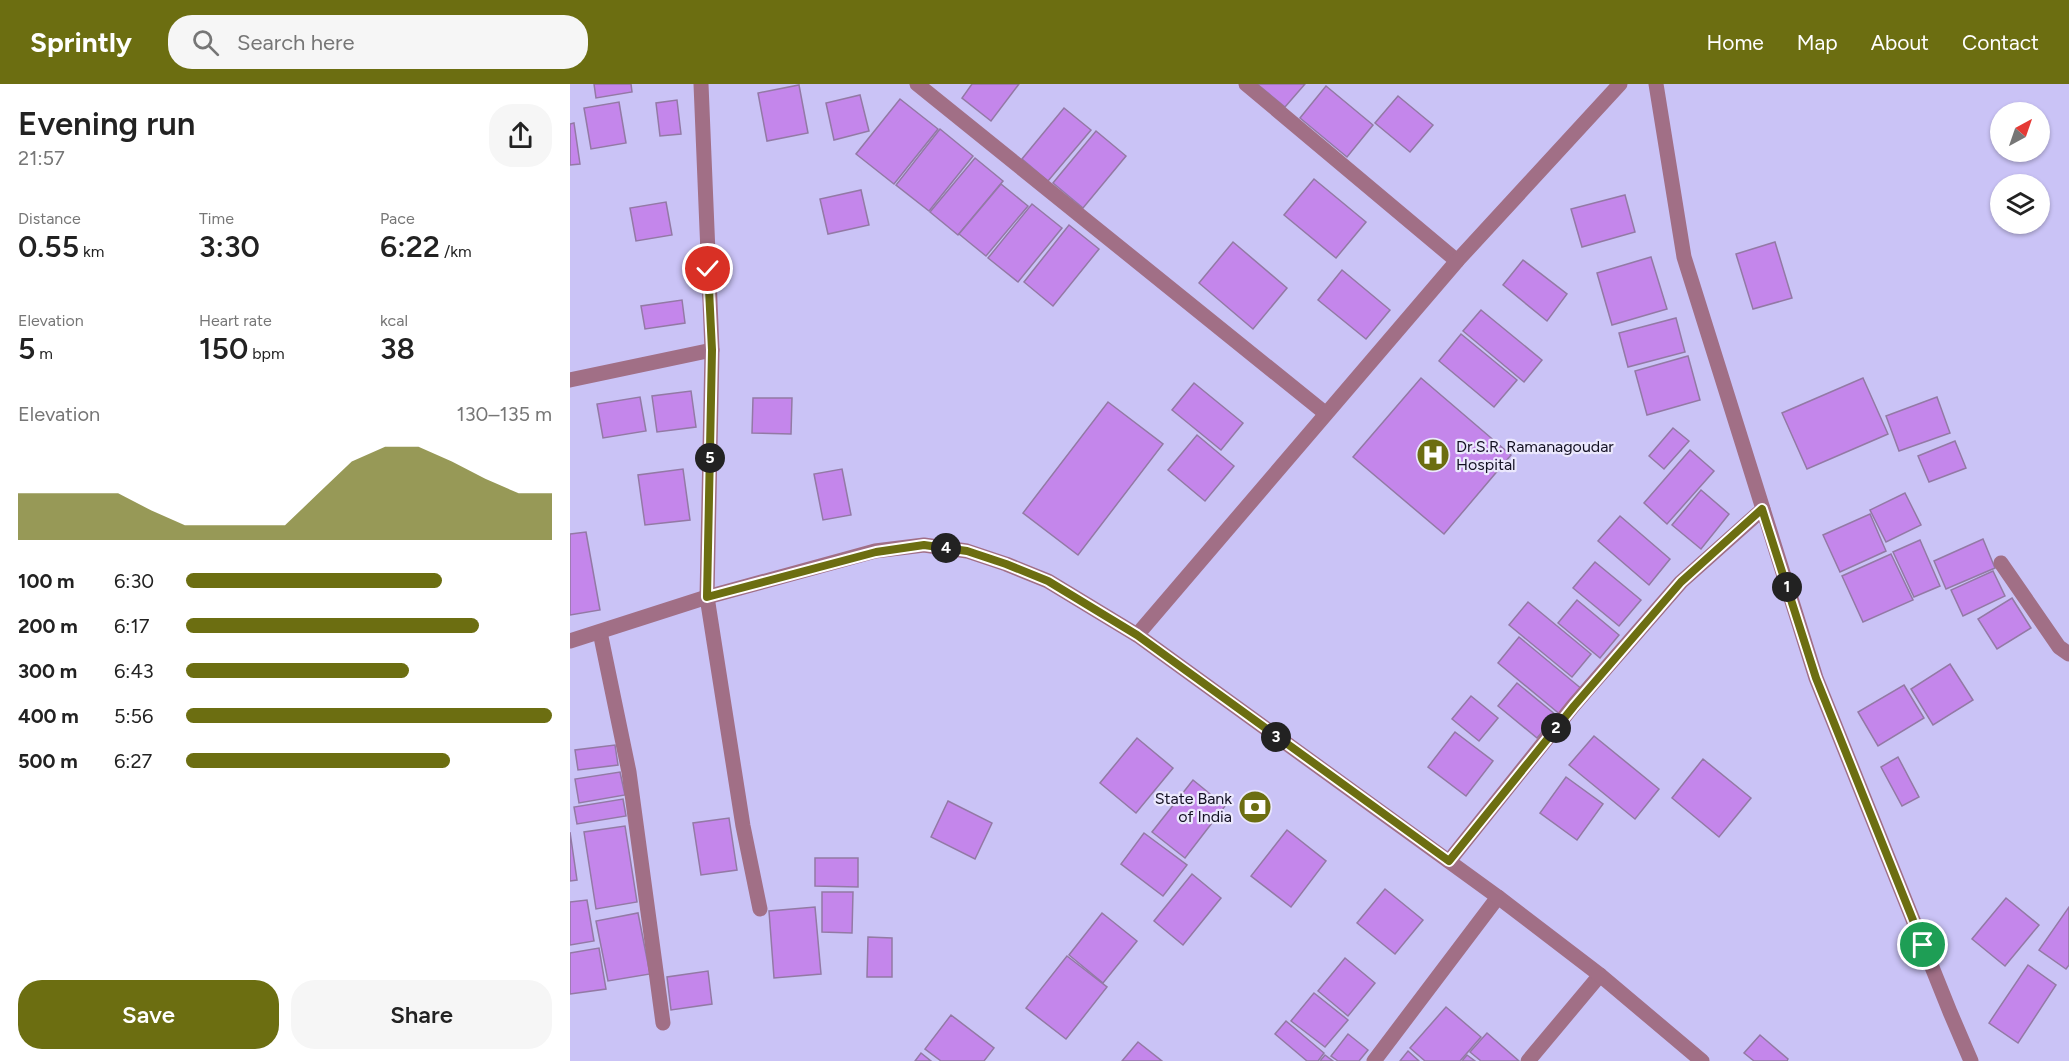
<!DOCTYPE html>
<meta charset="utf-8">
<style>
:root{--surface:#fff;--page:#f6f6f6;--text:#222;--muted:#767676;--accent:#6c6e11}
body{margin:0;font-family:Figtree,sans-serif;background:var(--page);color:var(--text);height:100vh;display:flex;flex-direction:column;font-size:22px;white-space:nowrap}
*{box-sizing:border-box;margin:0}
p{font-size:20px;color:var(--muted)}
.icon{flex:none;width:33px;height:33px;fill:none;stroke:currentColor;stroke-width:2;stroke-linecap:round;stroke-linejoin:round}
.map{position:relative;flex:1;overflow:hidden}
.panel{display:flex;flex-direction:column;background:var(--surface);width:570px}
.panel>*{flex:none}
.needle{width:39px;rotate:40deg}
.tools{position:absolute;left:1420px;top:18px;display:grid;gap:12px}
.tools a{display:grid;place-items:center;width:60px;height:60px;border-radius:50%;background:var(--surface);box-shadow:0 2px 4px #0004;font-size:30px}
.pin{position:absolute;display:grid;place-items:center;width:51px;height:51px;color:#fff;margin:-26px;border:3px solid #fff;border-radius:50%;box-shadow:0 2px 6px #0007}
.km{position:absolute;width:30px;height:30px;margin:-15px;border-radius:50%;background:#222;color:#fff;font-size:16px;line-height:30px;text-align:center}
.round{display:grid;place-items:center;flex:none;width:63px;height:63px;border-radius:24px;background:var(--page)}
.headline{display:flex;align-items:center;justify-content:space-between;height:102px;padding:0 18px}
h1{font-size:33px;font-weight:600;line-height:45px}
.stats{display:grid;grid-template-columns:repeat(3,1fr);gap:9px;height:102px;padding:6px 18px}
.stats div{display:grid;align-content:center}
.stats b{font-size:30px;font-weight:600}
.stats small{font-size:16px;font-weight:400}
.stats p{font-size:16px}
.chart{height:168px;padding:12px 18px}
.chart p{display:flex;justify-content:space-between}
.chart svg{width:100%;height:108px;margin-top:6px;fill:var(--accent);opacity:.7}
.primary-button{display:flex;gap:12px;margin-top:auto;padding:12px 18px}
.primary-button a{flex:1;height:69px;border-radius:24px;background:var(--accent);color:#fff;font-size:24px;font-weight:600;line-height:69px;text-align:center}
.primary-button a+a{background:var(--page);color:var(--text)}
ul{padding:0 18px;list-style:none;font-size:20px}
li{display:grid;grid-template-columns:96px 72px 1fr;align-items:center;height:45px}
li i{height:15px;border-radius:8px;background:var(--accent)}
header{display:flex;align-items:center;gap:36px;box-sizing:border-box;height:84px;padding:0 30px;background:var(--accent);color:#fff}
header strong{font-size:28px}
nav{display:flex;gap:33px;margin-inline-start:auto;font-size:21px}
.search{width:420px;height:54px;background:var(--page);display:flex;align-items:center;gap:15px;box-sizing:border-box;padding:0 21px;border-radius:24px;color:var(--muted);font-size:22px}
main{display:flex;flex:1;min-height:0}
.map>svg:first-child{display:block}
.building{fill:#c486eb;stroke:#9379a5;stroke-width:1.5}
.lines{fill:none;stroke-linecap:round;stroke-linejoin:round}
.minor{stroke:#a16f86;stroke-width:15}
.tertiary{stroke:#a16f86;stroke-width:15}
.route-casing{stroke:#fff;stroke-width:12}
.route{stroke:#6c6e11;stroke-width:8}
.labels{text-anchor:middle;stroke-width:4.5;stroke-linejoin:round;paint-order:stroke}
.poi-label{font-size:16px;fill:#141123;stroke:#ebe8fd;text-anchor:start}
</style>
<header>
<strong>Sprintly</strong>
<div class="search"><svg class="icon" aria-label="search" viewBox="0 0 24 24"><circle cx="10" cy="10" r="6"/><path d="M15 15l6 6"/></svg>Search here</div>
<nav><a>Home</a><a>Map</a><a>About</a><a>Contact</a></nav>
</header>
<main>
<section class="panel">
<div class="headline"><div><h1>Evening run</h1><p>21:57</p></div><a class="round"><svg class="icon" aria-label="share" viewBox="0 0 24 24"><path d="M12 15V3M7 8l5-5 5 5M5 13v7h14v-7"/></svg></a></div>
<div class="stats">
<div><p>Distance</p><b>0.55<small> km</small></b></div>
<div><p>Time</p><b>3:30</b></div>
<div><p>Pace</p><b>6:22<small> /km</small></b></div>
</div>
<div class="stats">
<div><p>Elevation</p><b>5<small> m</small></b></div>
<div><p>Heart rate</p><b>150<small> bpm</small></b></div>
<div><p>kcal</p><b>38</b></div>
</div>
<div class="chart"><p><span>Elevation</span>130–135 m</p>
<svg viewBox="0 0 160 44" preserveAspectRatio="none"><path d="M0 44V25L10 25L20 25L30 25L40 32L50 38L60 38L70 38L80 38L90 25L100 12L110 6L120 6L130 12L140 19L150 25L160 25V44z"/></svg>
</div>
<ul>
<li><b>100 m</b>6:30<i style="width:70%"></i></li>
<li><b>200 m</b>6:17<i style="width:80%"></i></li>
<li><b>300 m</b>6:43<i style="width:61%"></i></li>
<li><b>400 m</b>5:56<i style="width:100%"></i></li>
<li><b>500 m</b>6:27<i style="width:72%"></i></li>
</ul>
<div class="primary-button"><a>Save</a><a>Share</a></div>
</section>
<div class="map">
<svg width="1499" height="977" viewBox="0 0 1499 977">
<rect width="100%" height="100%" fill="#cac3f6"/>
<g class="building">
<path d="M24 0H61L62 8 26 14Z"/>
<path d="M402 0H449L421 37 392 14Z"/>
<path d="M687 0H735L715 23Z"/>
<path d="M229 1 238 49 197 57 188 9Z"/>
<path d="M756 2 803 41 777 73 730 34Z"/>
<path d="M290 11 299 47 264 56 256 19Z"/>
<path d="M828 12 863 41 840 68 805 39Z"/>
<path d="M330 15 368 45 324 100 286 70Z"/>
<path d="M107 16 111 50 90 52 86 19Z"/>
<path d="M49 18 56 59 21 65 14 24Z"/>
<path d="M494 24 521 46 478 97 452 75Z"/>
<path d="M4 39 10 80 0 81V40Z"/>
<path d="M370 45 403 72 359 127 326 101Z"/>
<path d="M526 47 556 72 513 124 483 99Z"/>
<path d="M405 74 433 97 388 151 360 128Z"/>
<path d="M744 95 796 138 766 174 714 131Z"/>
<path d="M431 100 458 122 416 172 389 150Z"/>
<path d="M291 106 299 141 258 150 250 115Z"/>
<path d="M1055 111 1065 148 1012 163 1001 125Z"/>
<path d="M96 118 102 151 66 157 60 124Z"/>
<path d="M462 120 492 144 448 198 418 174Z"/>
<path d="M499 141 529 165 483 222 454 198Z"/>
<path d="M663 158 717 204 683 245 629 199Z"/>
<path d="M1205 158 1222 214 1183 225 1166 170Z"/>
<path d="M1081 173 1097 225 1042 241 1027 189Z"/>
<path d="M953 176 997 210 977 237 933 201Z"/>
<path d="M772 186 820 226 796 255 748 216Z"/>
<path d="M112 216 115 239 75 245 71 222Z"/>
<path d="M911 226 972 276 954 298 893 247Z"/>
<path d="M1106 234 1115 268 1058 283 1049 249Z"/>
<path d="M891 250 947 296 924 323 869 277Z"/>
<path d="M1118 272 1130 316 1077 331 1065 287Z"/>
<path d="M851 294 941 371 874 450 783 373Z"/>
<path d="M1293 294 1318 350 1237 385 1212 329Z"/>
<path d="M624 299 673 339 651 366 602 326Z"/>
<path d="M121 307 126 343 87 348 82 312Z"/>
<path d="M70 313 76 347 33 354 27 320Z"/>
<path d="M1367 313 1380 349 1329 367 1316 332Z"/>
<path d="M183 314H222L221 350 182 349Z"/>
<path d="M538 318 593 360 508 471 453 429Z"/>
<path d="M1103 344 1119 357 1094 385 1079 372Z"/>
<path d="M627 351 664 382 635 417 598 386Z"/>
<path d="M1385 357 1396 384 1359 398 1348 372Z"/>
<path d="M1120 366 1144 387 1097 440 1074 419Z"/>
<path d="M113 385 120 436 75 441 68 391Z"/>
<path d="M272 385 281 431 253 436 244 390Z"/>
<path d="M1131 406 1159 430 1131 465 1102 441Z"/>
<path d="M1335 409 1351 441 1316 458 1300 426Z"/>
<path d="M1300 430 1316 467 1270 488 1253 451Z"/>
<path d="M1050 432 1100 475 1079 501 1028 457Z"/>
<path d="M16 448 30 526 0 531V450Z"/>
<path d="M1413 455 1425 484 1376 505 1364 477Z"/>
<path d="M1350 456 1370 502 1344 513 1323 468Z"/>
<path d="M1321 470 1343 516 1293 538 1272 492Z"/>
<path d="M1025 478 1071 516 1049 542 1003 504Z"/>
<path d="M1423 487 1435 512 1393 532 1381 506Z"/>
<path d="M1442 514 1461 544 1427 565 1408 535Z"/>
<path d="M1007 516 1049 551 1030 574 988 539Z"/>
<path d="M958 518 1021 570 1002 593 939 541Z"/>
<path d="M949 553 1013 606 992 632 928 579Z"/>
<path d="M1380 580 1403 616 1363 641 1341 605Z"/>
<path d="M947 599 986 631 967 654 928 622Z"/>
<path d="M1334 601 1354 634 1308 662 1288 628Z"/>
<path d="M901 612 928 634 909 657 882 635Z"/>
<path d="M885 648 923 677 896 712 858 683Z"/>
<path d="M1024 652 1089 705 1065 735 999 681Z"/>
<path d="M567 654 603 684 566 729 530 699Z"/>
<path d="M45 661 48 681 8 686 5 666Z"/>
<path d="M1328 673 1349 713 1332 722 1311 683Z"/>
<path d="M1133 675 1181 714 1149 753 1102 714Z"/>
<path d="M50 688 55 711 9 719 5 695Z"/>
<path d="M996 693 1033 720 1007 756 970 729Z"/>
<path d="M623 696 655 722 615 774 582 748Z"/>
<path d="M53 715 56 732 7 740 4 723Z"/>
<path d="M378 717 422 739 405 775 361 753Z"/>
<path d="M159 734 167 786 131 791 123 739Z"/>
<path d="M55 742 67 818 26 825 14 748Z"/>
<path d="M717 746 756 777 721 823 681 792Z"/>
<path d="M0 748 7 796 0 797Z"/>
<path d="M574 749 617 781 593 812 551 780Z"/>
<path d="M245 774H288V803L245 802Z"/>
<path d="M622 790 651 814 613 861 584 837Z"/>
<path d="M815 805 853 836 825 870 787 839Z"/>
<path d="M252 808H283L282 849 252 848Z"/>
<path d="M1436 814 1469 841 1435 882 1402 855Z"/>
<path d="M17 816 24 857 0 861V818Z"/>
<path d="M245 823 251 890 204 894 199 827Z"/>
<path d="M1499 823V881L1496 885 1469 866Z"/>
<path d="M68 829 80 890 38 897 26 837Z"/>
<path d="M532 829 567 857 533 899 499 871Z"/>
<path d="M298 853 322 854V893H297Z"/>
<path d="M29 864 36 905 0 910V869Z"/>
<path d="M497 872 537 903 496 955 456 924Z"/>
<path d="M775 874 805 899 778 932 748 907Z"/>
<path d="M1458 881 1486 901 1448 959 1419 939Z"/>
<path d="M138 887 142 920 101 926 97 893Z"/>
<path d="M744 909 778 936 755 963 721 937Z"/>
<path d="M876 923 911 953 890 977H855L840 964Z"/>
<path d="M381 931 424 964 414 977H371L355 965Z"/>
<path d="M716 937 754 969 748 977H737L705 950Z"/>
<path d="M917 949 949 977H911L900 968Z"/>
<path d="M778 950 798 966 789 977H768L761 972Z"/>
<path d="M1190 951 1218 975 1217 977H1184L1174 969Z"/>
<path d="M568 958 592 977H552Z"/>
<path d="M838 967 849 977H830Z"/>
<path d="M351 969 361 977H345Z"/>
<path d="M755 971 763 977H750Z"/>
<path d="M897 971 905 977H892Z"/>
</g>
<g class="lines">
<g class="minor">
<path d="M131 0 142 266 137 513 173 742 190 825"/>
<path d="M347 0 755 329"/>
<path d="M676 0 887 177"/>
<path d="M1086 0 1114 173 1246 594 1380 928 1401 977"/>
<path d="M0 296 142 266"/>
<path d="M1431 479 1489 563 1499 570"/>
<path d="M30 548 59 688 93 939"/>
<path d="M879 777 1003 622 1111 498 1193 425"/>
<path d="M804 977 928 813"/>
<path d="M958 977 1030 891"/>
</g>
<g class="tertiary">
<path d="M567 551 887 177 1050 0"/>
<path d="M0 557 137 513 305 467 354 461 397 467 436 480 478 497 567 551 928 813 1030 891 1132 977"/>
</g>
</g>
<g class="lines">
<defs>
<path id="route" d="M138 185 142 266 137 513 306 468 354 461 397 467 436 480 478 497 567 551 879 777 1004 622 1111 498 1192 425 1246 594 1353 861"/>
</defs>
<use href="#route" class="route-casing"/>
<use href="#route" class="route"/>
</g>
<defs>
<symbol id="hospital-disc" viewBox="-11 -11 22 22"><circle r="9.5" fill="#6c6e11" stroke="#ebe8fd"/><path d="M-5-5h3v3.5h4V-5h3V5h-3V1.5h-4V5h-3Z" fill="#fff"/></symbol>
<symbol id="bank-disc" viewBox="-11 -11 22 22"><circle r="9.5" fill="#6c6e11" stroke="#ebe8fd"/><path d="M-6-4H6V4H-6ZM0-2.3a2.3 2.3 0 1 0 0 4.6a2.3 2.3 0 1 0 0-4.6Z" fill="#fff"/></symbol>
</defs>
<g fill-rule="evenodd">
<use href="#hospital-disc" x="844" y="352" width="38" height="38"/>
<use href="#bank-disc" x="666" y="704" width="38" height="38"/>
</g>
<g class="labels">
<g class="poi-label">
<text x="886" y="368">Dr.S.R. Ramanagoudar<tspan x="886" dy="18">Hospital</tspan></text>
<text x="662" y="720" text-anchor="end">State Bank<tspan x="662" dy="18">of India</tspan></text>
</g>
</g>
</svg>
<div class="tools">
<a><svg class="needle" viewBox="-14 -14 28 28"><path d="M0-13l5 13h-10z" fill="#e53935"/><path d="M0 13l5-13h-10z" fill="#767676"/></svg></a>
<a><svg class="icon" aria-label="layers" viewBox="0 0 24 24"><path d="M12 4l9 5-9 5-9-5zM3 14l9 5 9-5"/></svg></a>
</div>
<div class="pin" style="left:1353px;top:861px;background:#1e9e55"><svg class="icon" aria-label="arrive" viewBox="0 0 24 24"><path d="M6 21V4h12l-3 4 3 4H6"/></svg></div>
<div class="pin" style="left:138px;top:185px;background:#d93025"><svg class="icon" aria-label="check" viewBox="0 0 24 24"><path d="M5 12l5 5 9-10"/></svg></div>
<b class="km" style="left:1217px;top:503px">1</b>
<b class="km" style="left:986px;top:644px">2</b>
<b class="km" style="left:706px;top:653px">3</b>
<b class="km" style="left:376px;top:464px">4</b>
<b class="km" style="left:140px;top:374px">5</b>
</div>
</main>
